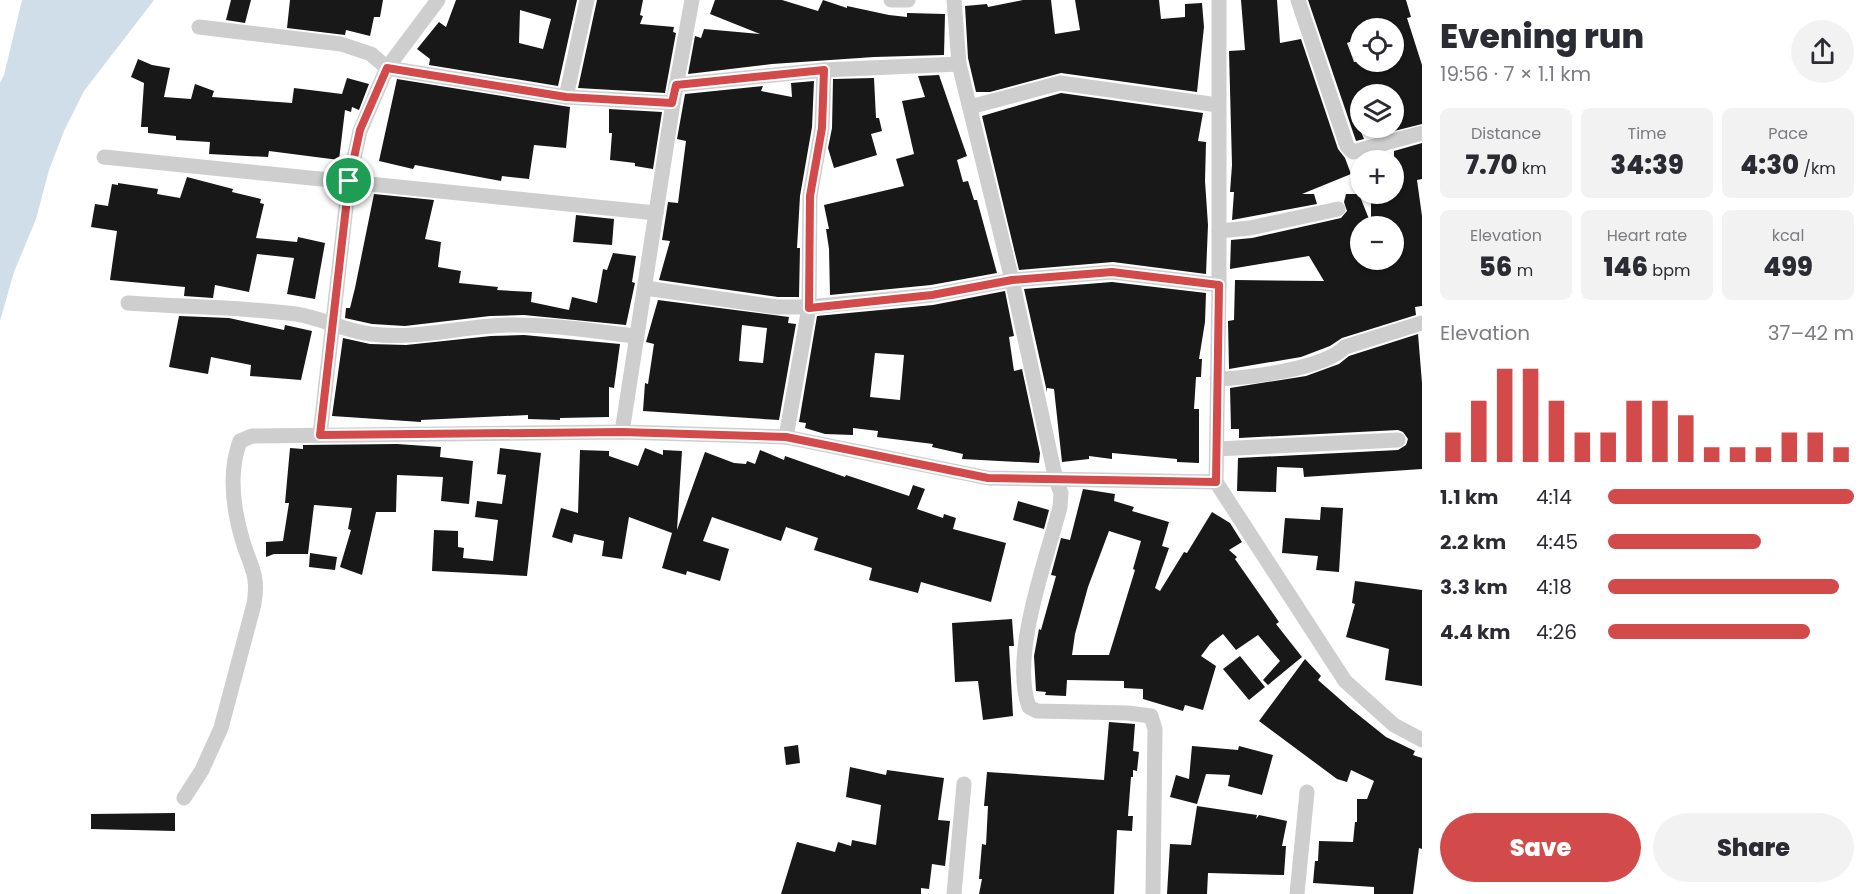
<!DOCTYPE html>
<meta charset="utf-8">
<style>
:root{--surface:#fff;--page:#f2f2f3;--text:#2b2b33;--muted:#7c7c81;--accent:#d24a49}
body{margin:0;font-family:Poppins,sans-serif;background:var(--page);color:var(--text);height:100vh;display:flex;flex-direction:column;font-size:22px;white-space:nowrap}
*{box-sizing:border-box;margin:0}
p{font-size:20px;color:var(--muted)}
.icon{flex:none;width:33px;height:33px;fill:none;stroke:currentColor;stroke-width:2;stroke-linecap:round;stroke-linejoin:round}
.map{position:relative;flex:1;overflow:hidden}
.details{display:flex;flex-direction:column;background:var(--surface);width:450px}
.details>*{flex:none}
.controls{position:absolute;left:1350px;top:18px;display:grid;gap:12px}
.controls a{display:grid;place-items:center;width:54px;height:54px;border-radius:50%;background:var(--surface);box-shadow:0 2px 4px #0004;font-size:30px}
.pin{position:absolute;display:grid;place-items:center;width:51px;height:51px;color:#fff;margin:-26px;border:3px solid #fff;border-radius:50%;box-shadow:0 2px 6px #0007}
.round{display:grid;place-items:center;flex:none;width:63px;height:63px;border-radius:32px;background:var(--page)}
.headline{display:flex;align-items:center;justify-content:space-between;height:102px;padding:0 18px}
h1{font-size:33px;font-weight:800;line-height:45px}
.stats{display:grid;grid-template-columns:repeat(3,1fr);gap:9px;height:102px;padding:6px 18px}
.stats div{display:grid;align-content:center;border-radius:9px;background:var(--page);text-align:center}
.stats b{font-size:26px;font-weight:800}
.stats small{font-size:16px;font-weight:400}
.stats p{font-size:16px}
.chart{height:168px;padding:12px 18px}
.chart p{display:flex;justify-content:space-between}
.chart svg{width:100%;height:108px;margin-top:6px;stroke:var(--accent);stroke-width:6}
.button{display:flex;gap:12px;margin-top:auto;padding:12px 18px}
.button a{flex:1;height:69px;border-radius:36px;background:var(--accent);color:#fff;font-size:24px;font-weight:800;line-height:69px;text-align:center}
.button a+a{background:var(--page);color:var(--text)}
ul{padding:0 18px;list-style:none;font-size:20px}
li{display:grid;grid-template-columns:96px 72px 1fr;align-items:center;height:45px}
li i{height:15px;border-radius:8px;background:var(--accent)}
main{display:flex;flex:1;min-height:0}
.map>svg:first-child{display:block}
.water{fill:#d0deea}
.building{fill:#181818;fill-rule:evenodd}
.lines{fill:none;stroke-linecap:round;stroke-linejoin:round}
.minor{stroke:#cecece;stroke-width:15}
.route-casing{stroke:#fff;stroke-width:12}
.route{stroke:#d24a49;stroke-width:8}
</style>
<main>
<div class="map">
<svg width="1422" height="894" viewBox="0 0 1422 894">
<rect width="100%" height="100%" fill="#fff"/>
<path class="water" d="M22 0H154L84 91 64 131 49 170 36 219 14 272 0 321V83L4 75Z"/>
<g class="building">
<path d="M231 0H251L245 23 226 20Z"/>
<path d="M290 0H383L380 17H374L370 36 346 30 345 35 287 28Z"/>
<path d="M456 0H577L558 86 429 65 430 59 417 49 439 22 446 27ZM520 10 551 19 543 49 519 43Z"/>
<path d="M597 0H643L640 15 643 16 640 24 674 27 673 32 676 33 665 93 578 88Z"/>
<path d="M715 0H782L818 11 823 0 847 8V6L889 15 907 17V13L945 14 944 55 874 57 772 64 688 74 695 36 701 38 704 29 760 34 710 14Z"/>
<path d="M1023 0H1051L1055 34 1080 30 1075 0H1159L1161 19 1185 17V4L1202 3 1204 27 1197 92 1061 73 990 92H976L968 58 965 6 987 4 988 7Z"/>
<path d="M1241 0H1277L1280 43 1301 39 1338 149 1345 158 1351 174 1302 194H1314L1317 204 1232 220 1234 192H1230L1232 165 1229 51 1245 50Z"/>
<path d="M1308 0H1406L1411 17 1407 18 1422 65V124L1394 131V94H1360V103L1351 108 1364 139 1356 141ZM1360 28H1394V62H1354L1347 43 1360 38Z"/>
<path d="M138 59 152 65 170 68 164 97 191 99 195 84 214 91 212 97 292 103 294 88 342 94 347 78 369 84 359 110 352 107 351 112 345 110 339 160 269 151 268 157 209 154 210 142 176 140V136L148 133V127H141L144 83 131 77Z"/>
<path d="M939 75 967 156 957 160 963 182 968 181 974 200H977L997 273 931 285 830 295 829 249 826 229H829L824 205 904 186 896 159 914 154 902 101 925 97 918 76Z"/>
<path d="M874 78 876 118H879L882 131 871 134 877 155 834 168 828 148 832 128 833 79Z"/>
<path d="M397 79 570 107 566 148 534 145 529 179 502 176 501 181 415 165 413 169 379 161Z"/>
<path d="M814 81 812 127 800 196 797 248H800L799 297H778L659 280 670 241 662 240 668 202 678 203 686 141 677 139 685 94 763 86 761 91 792 97 791 83Z"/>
<path d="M1061 93 1203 113 1198 141 1206 142 1205 181 1208 225 1206 274 1113 262 1019 270 982 116Z"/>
<path d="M609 109 662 112 653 169 635 166V163L610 160 612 133H609Z"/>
<path d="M1422 143V179L1417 180 1422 216V306L1415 307 1416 315 1342 338 1330 346 1301 357 1229 369 1228 321 1234 320 1235 280 1324 281 1309 256 1230 269 1231 240 1252 238 1341 218 1347 211 1344 202 1346 194H1359L1371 224V194H1394V151ZM1360 226H1394V260H1360Z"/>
<path d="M187 177 233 189 232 192 261 199 260 203 264 204 256 238 297 242 298 237 325 243 315 299 287 294 294 258 257 254 249 292 215 285 213 298 184 296 185 287 110 280 117 231 91 227 95 204 108 206 112 184 118 185V183L158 189 157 194 180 198Z"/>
<path d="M374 194 434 200 425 239 441 242 438 267 461 271 459 283 498 287 497 290 532 292 531 302 569 310 572 297 597 303 603 269 607 270 613 253 636 256 632 282 635 283 626 325 524 315 490 316 405 326 372 324 345 318 346 308H350L355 288Z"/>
<path d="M576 215 614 219 612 245 573 242Z"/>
<path d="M1112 282 1206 293 1205 322 1199 359H1202L1201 377H1196L1194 409H1199V463L1177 462V459L1112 453V459L1089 456V459L1062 462 1054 389 1047 388V392L1024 289Z"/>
<path d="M1005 291 1014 336 1009 337 1014 371 1022 369 1040 453 1039 463 962 459 963 454 932 447 933 444 877 437 878 431 853 428V435L825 434 805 428 806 423 799 422 817 316 933 305ZM875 353 904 355 900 400 870 397Z"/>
<path d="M658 300 789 317 788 323 796 324 779 420 643 411 645 383 648 384 654 344 646 342ZM742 325 767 328 763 363 739 361Z"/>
<path d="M179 316 229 318 284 330 285 325 312 331 301 380 250 376 251 365 211 357 208 374 169 367Z"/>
<path d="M1418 334 1422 383V469L1304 477 1303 468 1277 467 1276 492 1237 491 1238 458 1398 450 1406 445 1408 439 1403 432 1398 430 1239 438V429H1231L1230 388 1306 376 1339 364 1349 356Z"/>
<path d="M524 335 620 344 614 388 609 387V417L560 418V420L528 419V415L421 420V422L332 416 343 338 370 344 406 345 491 336Z"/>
<path d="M303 445 397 444 441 447 440 457 473 461 469 504 441 501 443 477 397 475 396 512H376L362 575 340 567 351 530 348 529 352 508 314 505 308 554H274L266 557V542L283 541 289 503H285L290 448 303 449Z"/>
<path d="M500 448 541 453 527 576 432 571 434 530 458 531V547L464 548 463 558 493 561 498 520 475 517 477 501 502 504 506 475 497 474Z"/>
<path d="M645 448 663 455V450L682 451 677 530 705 452 734 463 746 464 747 461 755 464 760 450 784 460 785 456 845 477 846 475 909 496 913 485 925 489 917 509 943 518 944 514 956 518 953 529 1006 543 991 602 921 582 918 593 869 580 872 568 814 550 818 538 786 527 781 541 712 517 703 541 729 549 720 581 687 571 686 575 662 568 672 533 629 517 622 559 602 556 604 541 574 534 572 543 552 537 561 508 578 513 580 450 609 451V456L638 466Z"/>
<path d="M1083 489 1115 494 1114 501 1134 507 1132 511 1169 522 1162 546 1169 548 1155 588 1160 591 1184 552 1187 553 1212 512 1230 523 1242 542 1229 550 1237 557 1235 559 1279 622 1276 624 1302 657 1268 685 1263 680 1280 661 1258 635 1236 650 1223 634 1210 644 1201 656 1216 666 1203 710 1185 705 1183 711 1143 699V689L1124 688V681L1067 680 1066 696 1045 695 1046 692 1036 691 1034 656 1039 629 1041 630 1056 576 1051 575 1061 538 1070 540ZM1109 531 1141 541 1133 569 1135 570 1109 655H1072L1075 634 1088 587Z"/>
<path d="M1018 501 1049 510 1044 529 1013 520Z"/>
<path d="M1321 507 1343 508 1339 572 1316 570 1318 556 1282 553 1285 518 1320 520Z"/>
<path d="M310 553 337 557 335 570 309 567Z"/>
<path d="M1355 581 1422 590V686L1385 680 1389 649 1346 637 1355 604 1352 603Z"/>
<path d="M1012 619 1014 646H1009L1013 716 983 720 978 681 955 682 952 623Z"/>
<path d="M1240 656 1265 687 1249 700 1223 669Z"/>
<path d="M1305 659 1321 676 1318 680 1351 709 1386 737 1415 751 1413 755 1422 758V849L1419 848 1413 894H1374V887L1313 883 1315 861H1318L1319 841 1353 842 1355 822H1357V799H1367L1374 781 1351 770 1347 782 1337 779 1259 721Z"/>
<path d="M1109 722 1135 724 1133 751 1139 752 1137 771 1133 770V777H1131L1128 816H1133L1132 831 1117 830 1114 894H979L982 879H979L982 844 986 845 988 806H984L987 772 1104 780Z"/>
<path d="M798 745 800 763 786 765 784 747Z"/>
<path d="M1192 746 1238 750 1239 746 1273 755 1262 795 1228 786 1230 775 1206 774 1197 804 1170 797 1176 775 1189 779Z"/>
<path d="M850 767 886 775 887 770 944 778 938 820 950 821 945 866 932 864 929 889 921 888V894H781L797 842 835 852 838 842 851 846 852 840 876 845 881 805 846 797Z"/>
<path d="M1197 806 1257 815 1256 819 1259 815 1287 821 1282 846H1286L1284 875 1208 873 1207 894H1167L1170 844 1191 845Z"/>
<path d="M175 813V831L91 829V814Z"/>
</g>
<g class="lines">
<g class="minor">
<path d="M891 0H908"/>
<path d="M954 0 959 64 1012 280 1056 480 1061 493 1060 507C1046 561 1010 655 1029 707L1037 711 1128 713 1151 716 1155 729 1153 894"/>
<path d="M1219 0V285L1216 482 1345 681 1394 725 1422 740"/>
<path d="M1298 0 1347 146 1353 152 1422 133"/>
<path d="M199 27 341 44 371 54 387 68 566 97 673 103"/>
<path d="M676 85 824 70 959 64"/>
<path d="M566 97 587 0"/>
<path d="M970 107 1060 83 1218 105"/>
<path d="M104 157 656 213"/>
<path d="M1219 231 1250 228 1338 209"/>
<path d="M645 288 777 307H809L932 295 1012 280 1112 272 1219 285"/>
<path d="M128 303C183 307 241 307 296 314 322 318 345 331 371 334 418 340 461 326 508 325 550 324 593 331 635 336"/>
<path d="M1217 379C1248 378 1324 369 1345 347L1422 323"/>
<path d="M622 432 673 103 692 0"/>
<path d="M320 435 349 181 360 131 387 68 438 0"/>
<path d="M786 437 809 307 810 196 822 128 824 70"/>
<path d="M1217 449 1398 440"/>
<path d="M184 798 202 770 221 728 254 604C259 575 251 568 243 542 233 509 228 473 240 441L252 436 622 432 786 437 988 478 1216 482"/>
<path d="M954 894 964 784"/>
<path d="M1297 894 1307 792"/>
</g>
</g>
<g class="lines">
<defs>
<path id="route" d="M387 68 566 97 672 103 676 85 824 70 822 128 810 196 809 308 932 295 1012 280 1112 272 1219 285 1216 482 988 478 786 437 622 432 320 435 349 181 360 130Z"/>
</defs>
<use href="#route" class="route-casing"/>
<use href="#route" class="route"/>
</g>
</svg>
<div class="controls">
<a><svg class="icon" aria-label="locate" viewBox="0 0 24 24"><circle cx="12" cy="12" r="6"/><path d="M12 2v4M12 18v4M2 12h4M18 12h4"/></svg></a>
<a><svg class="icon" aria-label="layers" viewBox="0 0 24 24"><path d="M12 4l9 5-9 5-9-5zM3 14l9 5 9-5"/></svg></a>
<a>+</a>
<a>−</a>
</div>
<div class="pin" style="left:349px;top:181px;background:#1e9e55"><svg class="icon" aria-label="arrive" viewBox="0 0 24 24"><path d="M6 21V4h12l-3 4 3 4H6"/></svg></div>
</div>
<section class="details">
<div class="headline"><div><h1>Evening run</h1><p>19:56 · 7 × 1.1 km</p></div><a class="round"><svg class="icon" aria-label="share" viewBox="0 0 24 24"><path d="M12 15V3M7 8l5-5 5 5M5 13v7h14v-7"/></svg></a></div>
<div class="stats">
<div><p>Distance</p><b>7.70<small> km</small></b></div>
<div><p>Time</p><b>34:39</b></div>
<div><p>Pace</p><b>4:30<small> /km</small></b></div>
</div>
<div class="stats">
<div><p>Elevation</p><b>56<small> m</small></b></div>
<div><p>Heart rate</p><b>146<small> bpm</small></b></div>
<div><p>kcal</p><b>499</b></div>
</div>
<div class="chart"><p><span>Elevation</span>37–42 m</p>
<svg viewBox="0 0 160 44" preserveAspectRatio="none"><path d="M5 44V32M15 44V19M25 44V6M35 44V6M45 44V19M55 44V32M65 44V32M75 44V19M85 44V19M95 44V25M105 44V38M115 44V38M125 44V38M135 44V32M145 44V32M155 44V38"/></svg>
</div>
<ul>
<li><b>1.1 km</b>4:14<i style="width:100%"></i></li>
<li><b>2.2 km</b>4:45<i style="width:62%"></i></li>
<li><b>3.3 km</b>4:18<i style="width:94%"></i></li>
<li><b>4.4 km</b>4:26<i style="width:82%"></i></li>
</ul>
<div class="button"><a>Save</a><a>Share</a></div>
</section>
</main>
